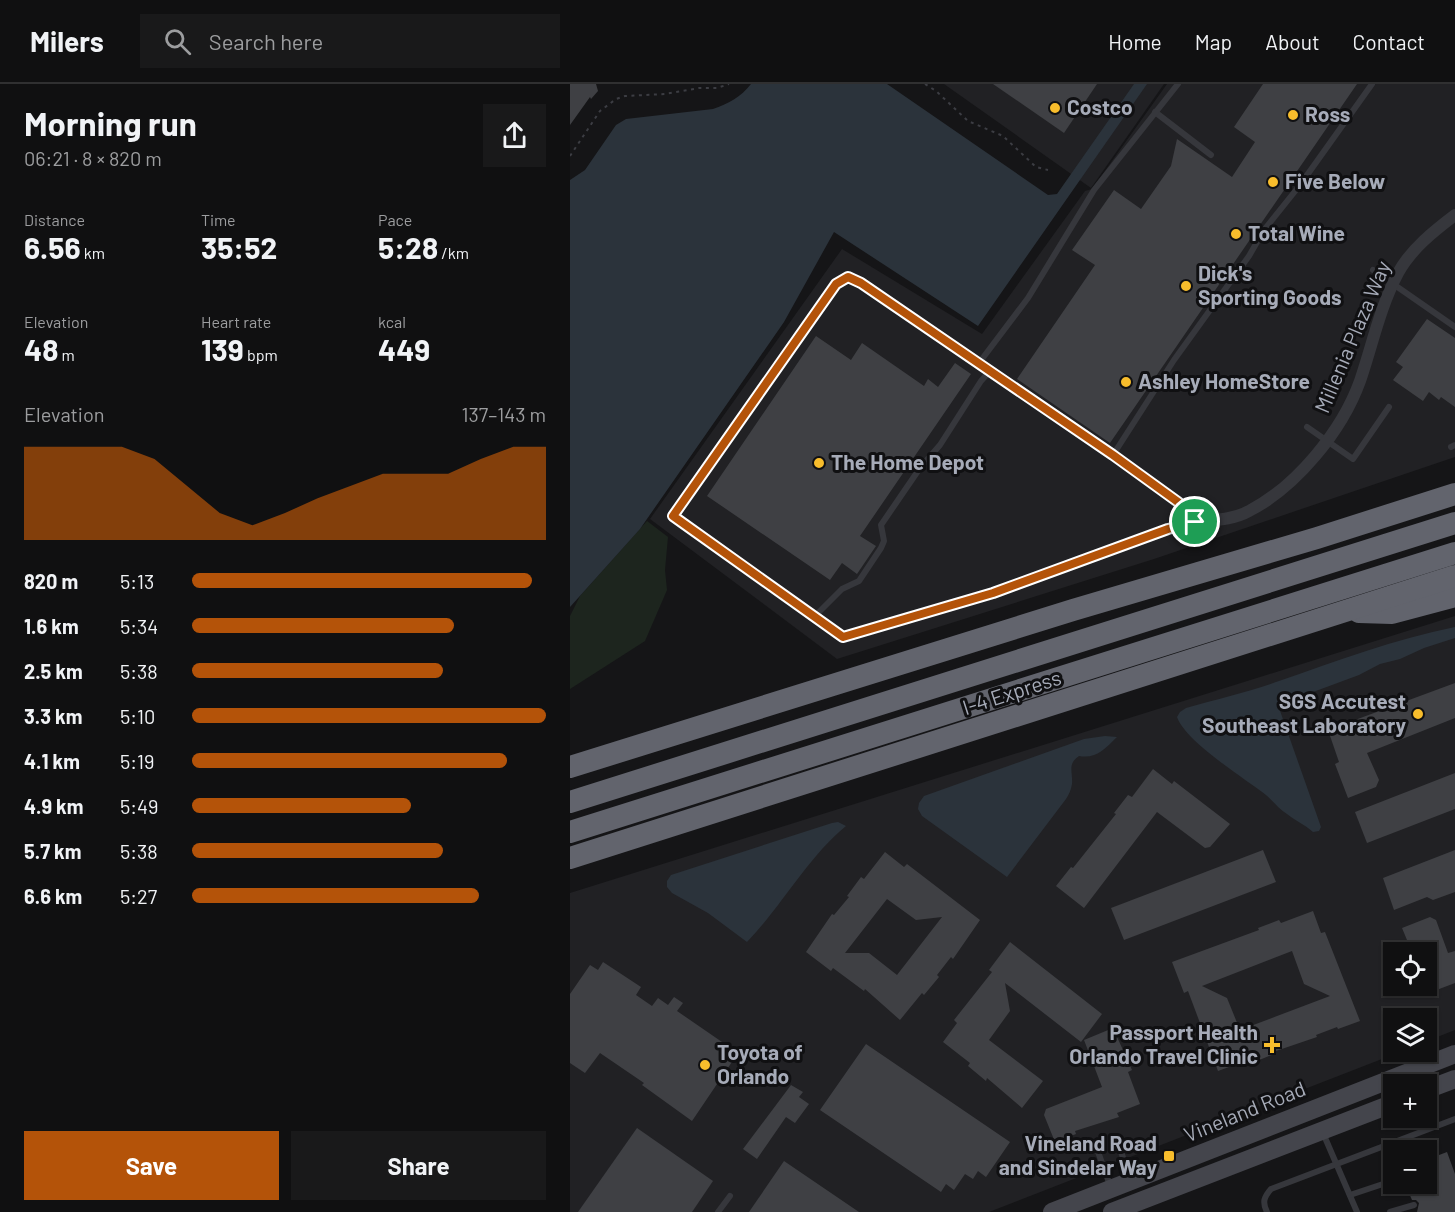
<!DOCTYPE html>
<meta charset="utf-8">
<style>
:root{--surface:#101011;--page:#19191a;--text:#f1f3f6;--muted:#9c9d9f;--line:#303031;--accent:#b45309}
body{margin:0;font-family:Barlow,sans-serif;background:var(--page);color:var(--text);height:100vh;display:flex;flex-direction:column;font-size:22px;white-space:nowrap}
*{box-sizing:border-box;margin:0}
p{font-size:20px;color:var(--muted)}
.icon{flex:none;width:33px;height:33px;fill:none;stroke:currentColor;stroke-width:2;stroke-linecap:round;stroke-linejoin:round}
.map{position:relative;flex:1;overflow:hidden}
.drawer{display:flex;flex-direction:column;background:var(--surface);width:570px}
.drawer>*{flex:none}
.fabs{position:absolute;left:813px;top:858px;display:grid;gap:12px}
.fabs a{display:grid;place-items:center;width:54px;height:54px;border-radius:0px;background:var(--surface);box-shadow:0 2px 4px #0004,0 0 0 2px var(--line);font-size:30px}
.pin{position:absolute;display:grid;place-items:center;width:51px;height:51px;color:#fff;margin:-26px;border:3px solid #fff;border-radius:50%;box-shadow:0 2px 6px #0007}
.round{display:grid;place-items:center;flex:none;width:63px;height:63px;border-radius:0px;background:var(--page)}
.summary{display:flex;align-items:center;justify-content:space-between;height:102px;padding:0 24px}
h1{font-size:33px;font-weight:700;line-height:45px}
.metrics{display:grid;grid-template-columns:repeat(3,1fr);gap:9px;height:102px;padding:6px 24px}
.metrics div{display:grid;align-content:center}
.metrics b{font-size:30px;font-weight:700}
.metrics small{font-size:16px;font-weight:400}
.metrics p{font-size:16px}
.chart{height:168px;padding:12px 24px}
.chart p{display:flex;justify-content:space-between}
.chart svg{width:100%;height:108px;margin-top:6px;fill:var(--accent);opacity:.7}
.button{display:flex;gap:12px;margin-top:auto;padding:12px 24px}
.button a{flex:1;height:69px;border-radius:0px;background:var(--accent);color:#fff;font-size:24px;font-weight:700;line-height:69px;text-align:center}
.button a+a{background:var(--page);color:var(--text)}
ul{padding:0 24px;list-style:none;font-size:20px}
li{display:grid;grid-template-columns:96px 72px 1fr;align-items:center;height:45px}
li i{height:15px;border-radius:8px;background:var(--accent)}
header{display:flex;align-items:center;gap:36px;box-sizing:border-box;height:84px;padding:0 30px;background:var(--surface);border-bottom:2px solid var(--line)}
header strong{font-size:28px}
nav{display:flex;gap:33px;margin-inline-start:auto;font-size:21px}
.search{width:420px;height:54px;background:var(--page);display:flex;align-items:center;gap:15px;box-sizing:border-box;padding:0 21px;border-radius:0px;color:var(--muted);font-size:22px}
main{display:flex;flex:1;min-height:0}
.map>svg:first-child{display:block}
.built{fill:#212124;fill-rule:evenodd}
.green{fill:#1d251e}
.water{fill:#2b333b}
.building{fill:#3f4044;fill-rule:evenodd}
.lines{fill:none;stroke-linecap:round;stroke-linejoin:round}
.path{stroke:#3c3d43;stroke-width:2;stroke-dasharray:3 4.5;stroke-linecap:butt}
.lane{stroke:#36373c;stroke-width:6}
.street{stroke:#36373c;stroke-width:12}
.secondary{stroke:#44454c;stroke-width:18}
.highway{stroke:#62646d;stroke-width:22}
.route-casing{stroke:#fff;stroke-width:12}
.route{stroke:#b45309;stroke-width:8}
.poi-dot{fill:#f8bd2c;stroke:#101012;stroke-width:2}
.labels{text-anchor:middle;stroke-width:6;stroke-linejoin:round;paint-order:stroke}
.poi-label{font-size:21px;font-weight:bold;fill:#a6abb8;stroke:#101012;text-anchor:start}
.street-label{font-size:21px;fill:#a6abb8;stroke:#101012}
</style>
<header>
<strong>Milers</strong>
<div class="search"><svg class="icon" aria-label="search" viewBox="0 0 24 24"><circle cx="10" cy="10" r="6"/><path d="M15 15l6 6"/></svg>Search here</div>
<nav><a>Home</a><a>Map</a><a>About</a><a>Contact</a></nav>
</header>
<main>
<section class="drawer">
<div class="summary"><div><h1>Morning run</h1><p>06:21 · 8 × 820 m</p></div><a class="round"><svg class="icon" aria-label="share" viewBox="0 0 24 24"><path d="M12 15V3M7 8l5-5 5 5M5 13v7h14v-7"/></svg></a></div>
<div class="metrics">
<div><p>Distance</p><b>6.56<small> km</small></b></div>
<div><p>Time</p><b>35:52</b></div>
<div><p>Pace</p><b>5:28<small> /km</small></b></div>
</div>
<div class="metrics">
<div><p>Elevation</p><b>48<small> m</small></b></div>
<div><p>Heart rate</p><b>139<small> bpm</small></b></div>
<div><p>kcal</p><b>449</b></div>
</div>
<div class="chart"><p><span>Elevation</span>137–143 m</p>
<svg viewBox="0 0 160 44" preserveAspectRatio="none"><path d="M0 44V6L10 6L20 6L30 6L40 11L50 22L60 33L70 38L80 33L90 27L100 22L110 17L120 17L130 17L140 11L150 6L160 6V44z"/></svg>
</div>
<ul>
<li><b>820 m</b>5:13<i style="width:96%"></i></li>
<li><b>1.6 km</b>5:34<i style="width:74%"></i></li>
<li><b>2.5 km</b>5:38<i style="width:71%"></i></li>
<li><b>3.3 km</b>5:10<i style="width:100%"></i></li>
<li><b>4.1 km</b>5:19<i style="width:89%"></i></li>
<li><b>4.9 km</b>5:49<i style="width:62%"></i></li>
<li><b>5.7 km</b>5:38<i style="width:71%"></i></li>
<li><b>6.6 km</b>5:27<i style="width:81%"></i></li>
</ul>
<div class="button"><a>Save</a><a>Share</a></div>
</section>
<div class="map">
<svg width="885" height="1128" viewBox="0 0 885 1128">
<rect width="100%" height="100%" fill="#151517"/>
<g class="built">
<path d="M374 0H594L521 104Z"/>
<path d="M597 0H885V373L584 475 267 575 80 435 272 165 412 250 515 107 522 105Z"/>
<path d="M885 532V946L857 957 856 934H824V968H830L419 1128H0V809ZM824 868H856V902H824Z"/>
</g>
<path class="green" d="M77 437 98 453 95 486 97 506 75 557 0 605V532L10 512Z"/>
<g class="water">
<path d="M181 0H317L478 111 487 110 564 0H577L408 242 264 148 214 238 70 445 0 523V96L15 86 46 41 56 35 143 25C158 20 171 13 181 0Z"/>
<path d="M885 543V554L854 564 830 575 810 580 789 591 708 621 751 743 749 747 743 748C734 740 726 737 717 730 709 725 703 717 696 711 674 694 616 658 607 633L610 628 616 624C647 615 679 608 709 597 767 577 825 555 885 543Z"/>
<path d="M535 652 547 653C535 665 526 675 509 672 497 680 503 688 502 700 501 706 499 710 496 715L437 793 352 732 348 725 349 719 354 712 514 655Z"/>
<path d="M268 738 276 742C237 774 212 822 177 858L138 829 102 809 97 803V797L101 791 262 739Z"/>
</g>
<g class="building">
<path d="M0 0H26L28 7 21 15 20 13 0 41Z"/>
<path d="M423 0H527L494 49Z"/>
<path d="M693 0H787L540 359 447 295 525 181 502 166 544 106 571 125 601 82 607 55 662 93 685 58 664 43Z"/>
<path d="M857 235 885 254V323L871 313 869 316 859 308 853 317 823 296 833 283 826 278Z"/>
<path d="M246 252 281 276 292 259 354 302 358 295 368 303 385 279 401 290 290 452 306 462 287 490 272 479 260 496 137 412Z"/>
<path d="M885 599V634L797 669 809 696 806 703 778 714 765 680 769 678 758 646Z"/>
<path d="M583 685 602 700 604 697 660 740 640 763 635 764 587 728 514 824 486 802 501 783 503 784 546 730 544 729 558 711 562 713Z"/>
<path d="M885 689V725L797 759 785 728Z"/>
<path d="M693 766 706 798 554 856 541 824Z"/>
<path d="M885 766V808L863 816 857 813 824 826 813 794Z"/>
<path d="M315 768 334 783 337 780 410 836 383 875 381 873 367 891 369 893 354 911 352 909 330 936 295 905 294 907 263 884 261 887 236 868 262 830 264 831 279 813 277 812 291 793 294 795ZM317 815 346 836 372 833 327 891 299 869H275Z"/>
<path d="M743 827 751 849 755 848 790 937 768 945 767 943 746 951 747 953 703 968 704 970 682 979 681 975 648 987 618 907 614 909 602 878 689 846 688 844 709 836 711 839ZM722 867 734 900 760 912 670 946 657 914 632 902Z"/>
<path d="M860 833 866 836 878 869 885 867V899L856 910V868H842L832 844Z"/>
<path d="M440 858 532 930 511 958 435 899 440 927 419 956 473 997 452 1024 417 994 416 997 398 982 400 979 373 958 387 939 384 936 422 888 419 886Z"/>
<path d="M33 878 71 903 66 911 82 922 88 914 98 921 104 913 113 919 107 927 168 969 122 1037 72 1001 74 999 30 969 15 989 0 979V910L20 881 28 886Z"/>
<path d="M543 944 562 986 558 988 570 1020 547 1029 549 1033 505 1047 506 1050 485 1058 474 1031 476 1025 532 1003 514 956Z"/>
<path d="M296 960 440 1058 416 1093 408 1087 403 1095 395 1090 384 1106 376 1100 371 1108 250 1026Z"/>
<path d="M221 1001 233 1008 229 1013 239 1020 225 1039 216 1033 187 1075 173 1065Z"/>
<path d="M67 1044 143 1097 122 1128H8Z"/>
<path d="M877 1068 885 1090V1128H847L849 1119 846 1116H842L835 1100H856V1076Z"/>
<path d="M214 1077 289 1128H179Z"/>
</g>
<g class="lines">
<g class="path">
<path d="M355 0 366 7 398 37 433 52 466 83 478 86"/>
<path d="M0 72 30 27 46 15 55 12 95 10 129 4H147L159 0"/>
</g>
<g class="lane">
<path d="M585 28 641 71"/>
<path d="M803 186 885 243"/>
<path d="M278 193 291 199 543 371 608 418 625 438 598 445 423 509 273 553 103 432 266 200Z"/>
<path d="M409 279 458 214 524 106 608 0"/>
<path d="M737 343 783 375 819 323"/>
<path d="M881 363 885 361"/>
<path d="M543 371 604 276 679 172 694 146 730 101 802 0"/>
<path d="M245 532 272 505 289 497 311 464 314 457 311 441 350 384 370 361 411 297 420 287"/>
<path d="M753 1049 787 1128"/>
<path d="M547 1056 560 1094"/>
<path d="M527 1065 541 1104"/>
<path d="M780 1111 816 1099"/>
<path d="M148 1128 160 1112"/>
<path d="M697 1128C692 1118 694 1113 701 1105L885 1035"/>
<path d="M820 1128 844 1121"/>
</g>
<path class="street" d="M625 438C643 436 663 436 679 427 726 403 772 347 790 297 802 262 810 223 828 189 841 165 864 147 885 131"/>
<g class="secondary">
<path d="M856 1006 885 995"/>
<path d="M482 1128 885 970"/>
<path d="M542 1128 824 1019"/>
</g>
<g class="highway">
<path d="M789 528 822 529 885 512"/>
<path d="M0 683 503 526 747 454 885 410"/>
<path d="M0 718 885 439"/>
<path d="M0 748 885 469"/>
<path d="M0 774 885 492"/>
</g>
</g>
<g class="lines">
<defs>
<path id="route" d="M278 193 291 199 543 371 608 418 625 438 598 445 423 509 273 553 103 432 266 200Z"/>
</defs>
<use href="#route" class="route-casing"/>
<use href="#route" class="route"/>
</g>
<g class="poi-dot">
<circle cx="485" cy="24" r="6"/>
<circle cx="723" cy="31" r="6"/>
<circle cx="703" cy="98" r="6"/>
<circle cx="666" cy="150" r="6"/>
<circle cx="616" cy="202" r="6"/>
<circle cx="556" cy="298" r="6"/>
<circle cx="249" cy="379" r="6"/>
<circle cx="848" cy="630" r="6"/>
<path d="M699 952h6v6h6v6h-6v6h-6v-6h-6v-6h6z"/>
<circle cx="135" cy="981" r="6"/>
<rect x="593" y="1066" width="12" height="12" rx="3"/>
</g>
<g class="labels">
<g class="poi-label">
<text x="497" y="31">Costco</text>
<text x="735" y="38">Ross</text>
<text x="715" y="105">Five Below</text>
<text x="678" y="157">Total Wine</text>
<text x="628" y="197">Dick's<tspan x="628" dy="24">Sporting Goods</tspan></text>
<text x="568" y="305">Ashley HomeStore</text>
<text x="261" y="386">The Home Depot</text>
<text x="836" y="625" text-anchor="end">SGS Accutest<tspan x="836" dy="24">Southeast Laboratory</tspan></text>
<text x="688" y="956" text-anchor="end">Passport Health<tspan x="688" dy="24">Orlando Travel Clinic</tspan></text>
<text x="147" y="976">Toyota of<tspan x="147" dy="24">Orlando</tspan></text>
<text x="587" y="1067" text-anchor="end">Vineland Road<tspan x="587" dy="24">and Sindelar Way</tspan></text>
</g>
<g class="street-label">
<text transform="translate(783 253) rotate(-67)" y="7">Millenia Plaza Way</text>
<text transform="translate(442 609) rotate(-18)" y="7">I-4 Express</text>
<text transform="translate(675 1028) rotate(-22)" y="7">Vineland Road</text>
</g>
</g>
</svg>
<div class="fabs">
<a><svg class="icon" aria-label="locate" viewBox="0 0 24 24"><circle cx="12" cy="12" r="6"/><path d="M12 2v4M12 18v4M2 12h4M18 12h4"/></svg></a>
<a><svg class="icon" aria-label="layers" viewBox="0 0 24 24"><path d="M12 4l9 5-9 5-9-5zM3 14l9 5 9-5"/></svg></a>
<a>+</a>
<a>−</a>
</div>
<div class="pin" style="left:625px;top:438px;background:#1e9e55"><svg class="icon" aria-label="arrive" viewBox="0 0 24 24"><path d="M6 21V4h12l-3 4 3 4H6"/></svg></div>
</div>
</main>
